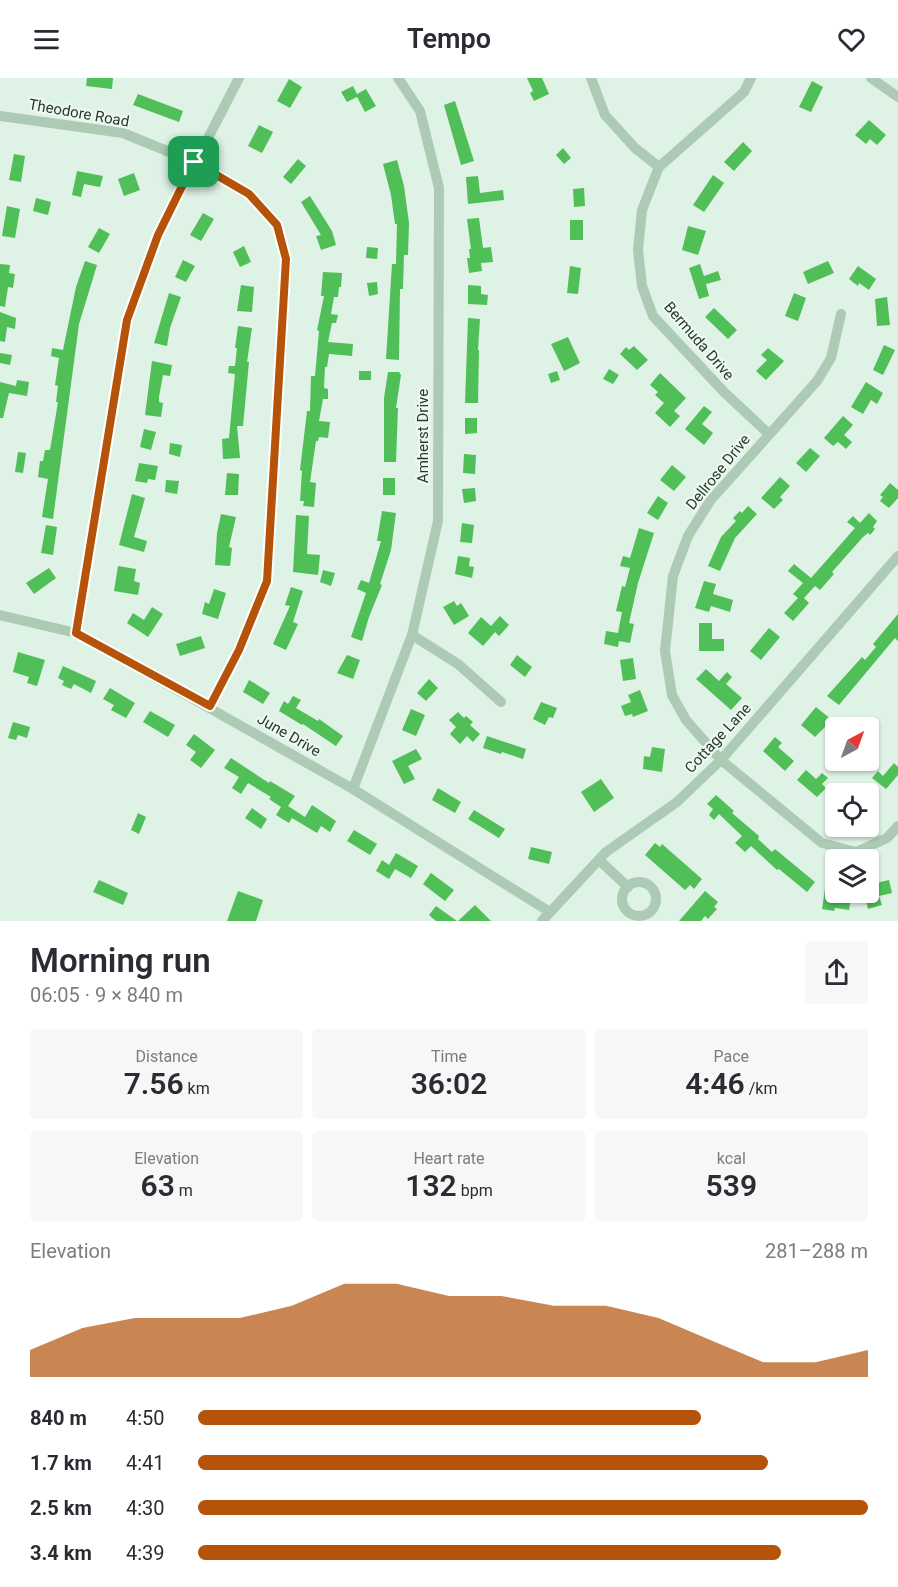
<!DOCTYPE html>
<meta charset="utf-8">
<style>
:root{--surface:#fff;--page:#f7f7f7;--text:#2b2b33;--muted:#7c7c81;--accent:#b45309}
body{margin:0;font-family:Roboto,sans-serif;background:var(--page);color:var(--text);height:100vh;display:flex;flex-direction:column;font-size:22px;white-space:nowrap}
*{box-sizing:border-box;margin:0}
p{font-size:20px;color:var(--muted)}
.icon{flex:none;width:33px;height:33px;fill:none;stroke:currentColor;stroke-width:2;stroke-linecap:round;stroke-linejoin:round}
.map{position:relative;height:843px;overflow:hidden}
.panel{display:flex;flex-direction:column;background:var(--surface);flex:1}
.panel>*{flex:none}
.needle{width:39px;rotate:41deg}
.fabs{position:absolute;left:825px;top:639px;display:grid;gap:12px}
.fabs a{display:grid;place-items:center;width:54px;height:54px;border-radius:6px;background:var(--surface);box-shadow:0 2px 4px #0004;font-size:30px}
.pin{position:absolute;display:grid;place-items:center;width:51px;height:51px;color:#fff;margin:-26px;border-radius:12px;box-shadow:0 3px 9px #0006}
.round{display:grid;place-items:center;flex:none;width:63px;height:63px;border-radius:6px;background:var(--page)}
.summary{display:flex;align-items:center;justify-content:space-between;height:102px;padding:0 30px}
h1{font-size:33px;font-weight:600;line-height:45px}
.metrics{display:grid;grid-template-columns:repeat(3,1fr);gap:9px;height:102px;padding:6px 30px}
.metrics div{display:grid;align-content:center;border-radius:6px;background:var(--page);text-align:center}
.metrics b{font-size:30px;font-weight:600}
.metrics small{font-size:16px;font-weight:400}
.metrics p{font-size:16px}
.chart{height:168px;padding:12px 30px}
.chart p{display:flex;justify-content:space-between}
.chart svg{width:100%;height:108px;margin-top:6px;fill:var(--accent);opacity:.7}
ul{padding:0 30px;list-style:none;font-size:20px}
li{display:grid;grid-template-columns:96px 72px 1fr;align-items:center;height:45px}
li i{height:15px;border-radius:8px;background:var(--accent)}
header{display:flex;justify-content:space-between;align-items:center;height:78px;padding:0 30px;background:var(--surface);font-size:27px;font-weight:600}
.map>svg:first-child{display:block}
.building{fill:#50bf57}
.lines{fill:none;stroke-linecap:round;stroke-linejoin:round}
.minor{stroke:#accab4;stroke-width:10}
.route-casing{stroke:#fff;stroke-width:12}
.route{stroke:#b45309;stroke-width:8}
.labels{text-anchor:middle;stroke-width:4.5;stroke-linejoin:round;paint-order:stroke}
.street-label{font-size:15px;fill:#2a382c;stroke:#ecf9f1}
</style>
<header><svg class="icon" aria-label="menu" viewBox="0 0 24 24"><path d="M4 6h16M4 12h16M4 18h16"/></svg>Tempo<svg class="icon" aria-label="heart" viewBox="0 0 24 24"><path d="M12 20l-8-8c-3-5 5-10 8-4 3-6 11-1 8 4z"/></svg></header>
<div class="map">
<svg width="898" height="843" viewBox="0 0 898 843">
<rect width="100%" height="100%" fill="#dff2e6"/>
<g class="building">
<path d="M87 0H113L112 11 86 8Z"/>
<path d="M527 0H542L549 16 534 23 530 15 533 13Z"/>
<path d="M289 1 302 9 290 30 277 23Z"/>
<path d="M812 3 823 9 811 34 799 29Z"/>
<path d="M353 8 357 16 366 11 376 28 365 34 357 19 347 24 341 14Z"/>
<path d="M138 16 183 33 179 44 133 27Z"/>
<path d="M455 23 474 83 461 87 444 27Z"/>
<path d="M869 42 886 57 877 67 870 61 866 66 855 57Z"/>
<path d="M259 47 273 54 262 75 248 68Z"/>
<path d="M743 64 752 73 734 93 724 84Z"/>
<path d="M563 70 571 80 564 86 556 77Z"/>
<path d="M14 76 25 78 21 104 9 102Z"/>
<path d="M298 81 306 88 291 106 283 99Z"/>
<path d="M397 82 404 108 409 145 408 177H404L403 211H400L399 282 386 281 392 186H396L397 146H395L391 117 383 86Z"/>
<path d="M77 93 103 98 100 109 84 106 81 119 72 117Z"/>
<path d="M134 95 140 112 124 118 118 101Z"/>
<path d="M713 97 724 105 704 134 693 127Z"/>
<path d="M478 98 480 115 503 112 504 122 468 126 466 99Z"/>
<path d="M584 110 585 128 574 129 573 111Z"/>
<path d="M310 118 332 153 336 167 321 172 316 158 321 157 301 124Z"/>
<path d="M36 120 51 124 48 137 33 133Z"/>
<path d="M7 128 20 131 15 160 2 158Z"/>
<path d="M203 135 214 141 201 163 190 157Z"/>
<path d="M479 140 483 170 491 169 493 184 481 185 482 193 469 195 467 180H470L469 171H471L467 141Z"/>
<rect x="570" y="142" width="13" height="20"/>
<path d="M688 148 706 153 698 177 682 172Z"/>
<path d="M99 150 110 156 99 175 88 169Z"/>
<path d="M244 168 251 184 240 189 233 174Z"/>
<path d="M367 169 378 170 377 181 366 180Z"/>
<path d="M183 182 195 188 186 204 175 199Z"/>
<path d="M85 183 97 187 79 246 53 441 42 439 48 401 38 399 40 383H43L45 372H50L58 324H56L58 308 55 307 59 280 51 278 52 270 63 272 76 209Z"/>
<path d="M828 183 834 195 808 206 803 194Z"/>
<path d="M0 186 10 187 9 195 15 196 13 210 8 209 5 229 0 228Z"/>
<path d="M700 186 704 198 718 193 721 202 706 206 709 218 699 221 689 190Z"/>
<path d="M570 188 581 190 578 216 567 215Z"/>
<path d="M858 188 876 201 869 212 859 205 858 208 849 201Z"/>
<path d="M323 194 342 195 341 209H339L338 219H334L331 236 338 237 336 245H332L328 264 353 266 352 278 329 276 327 289H325L324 310 328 311V321H323L319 343 330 344 328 360 319 359 318 363H316L310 404 316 405 314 429 303 428 304 423H300L302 393 300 392 307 333H310L311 298H315L319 253 317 252 324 218H321Z"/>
<path d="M377 204 378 216 369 218 367 205Z"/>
<path d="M241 207 254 209 252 234 237 233Z"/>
<path d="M468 207 481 208V216L488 217 487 227 468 226Z"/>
<path d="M169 215 181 219 170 250 167 268 154 265Z"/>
<path d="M794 215 806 220 798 243 785 238Z"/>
<path d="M887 219 890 247 877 248 875 221Z"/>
<path d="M714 230 737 252 728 261 705 239Z"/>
<path d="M0 234 16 240 15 251 7 249 5 264 0 263Z"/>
<path d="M468 240 480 241 478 272H479L478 325H465Z"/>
<path d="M238 248 252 250 247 284H249L243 348H237L240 380 223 381 222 361 229 360 235 296 228 295 229 288H235L237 270H235Z"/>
<path d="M568 259 580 285 564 293 551 266Z"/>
<path d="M884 267 895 272 883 297 873 292Z"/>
<path d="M634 268 648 282 637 292 620 276 626 269 629 272Z"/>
<path d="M768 270 784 283 766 302 756 293 767 282 761 277Z"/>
<path d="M0 275 12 277 10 287 0 285Z"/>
<path d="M152 283 172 287 170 298 163 297 159 319V324L163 325 161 339 145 337Z"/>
<path d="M609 291 619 297 613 306 603 301Z"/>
<rect x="359" y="293" width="12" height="9"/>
<path d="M557 293 560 302 551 305 548 296Z"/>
<path d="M388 294H399L401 297 396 330H398L396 384H384V320Z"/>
<path d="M660 295 686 320 674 333 680 338 670 349 655 335 664 325 655 317 658 314 650 307Z"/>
<path d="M17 302 29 304 27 318 9 315 3 340H0V304L16 308Z"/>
<path d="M866 304 883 315 877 326 871 322 863 336 851 329Z"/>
<path d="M704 328 712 334 702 346 713 355 704 367 685 351Z"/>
<path d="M843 338 853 347 844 357 852 364 846 371 838 364 833 368 824 360Z"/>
<path d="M465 340H477V355L465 356Z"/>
<path d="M144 351 156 354 151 372 140 369Z"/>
<path d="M170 365 182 367 180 379 169 376Z"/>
<path d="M810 370 820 378 806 394 796 385Z"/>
<path d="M18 374 26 375 23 395 15 394Z"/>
<path d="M464 376 476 377 475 396 463 395Z"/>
<path d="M139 385 158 388 155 402 148 401 147 405 135 403Z"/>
<path d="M672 387 686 399 674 413 660 402Z"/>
<path d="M227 395 239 396 238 417H225Z"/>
<path d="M780 399 790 408 780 419 783 422 774 431 761 420Z"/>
<rect x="383" y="400" width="12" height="17"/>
<path d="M166 402 179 403 177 416 165 414Z"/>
<path d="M890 405 898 412V420L889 430 880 423 883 419 880 417Z"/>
<path d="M475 410 476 423 464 425 462 411Z"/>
<path d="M132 416 145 420 134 459 147 463 144 474 119 467Z"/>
<path d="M658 418 668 425 658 442 647 435Z"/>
<path d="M748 428 757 436 735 460 720 493 708 488 721 459 736 443 733 440 740 433 742 435Z"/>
<path d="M382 433 396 435 391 472 380 506 382 507 369 539 362 563 351 559 366 515 357 511 361 502 369 505 381 463H377Z"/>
<path d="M869 435 877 443 873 449 875 451 870 457 868 455 863 459 832 494 834 496 820 512 815 508 804 520 809 525 793 543 784 535 798 520 793 516 803 505 788 493 794 486 811 500 855 450 847 444 853 438 860 445Z"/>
<path d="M221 436 236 439 229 469 232 470 230 488 215 487 217 455Z"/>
<path d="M296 437 309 438 307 476 320 477 318 497 293 494Z"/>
<path d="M462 445 474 447 472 465 460 464Z"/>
<path d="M46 447 57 449 53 477 41 475Z"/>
<path d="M639 450 654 455 638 505 629 545 634 546 630 565 619 563 618 569 604 566 606 553 618 555 622 534 616 533 622 508 625 509 630 490 620 488 623 478 630 480Z"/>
<path d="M458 478 470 480 469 488 474 489 472 500 455 496Z"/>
<path d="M118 488 136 491 134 503 140 505 138 517 114 513Z"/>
<path d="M49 490 56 500 34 516 26 505Z"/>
<path d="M323 492 335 495 331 508 320 504Z"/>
<path d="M704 503 716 506 713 516 733 522 730 534 711 528 709 534 695 530Z"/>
<path d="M291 509 303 513 293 544 298 546 286 572 273 566 290 528 285 527Z"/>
<path d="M214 511 226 515 218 541 202 536 205 524 209 526Z"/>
<path d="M454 523 457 528 461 525 469 538 454 547 443 529Z"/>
<path d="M152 529 163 536 148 559 127 545 133 535 144 542Z"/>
<path d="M898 536V563L895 560 839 627 827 618 862 579 865 582 876 569 873 566Z"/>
<path d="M500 538 509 547 499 558 495 554 483 568 468 555 481 539 491 548Z"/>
<path d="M699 545H712V561H724V573H699Z"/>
<path d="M769 550 780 559 761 582 750 573Z"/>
<path d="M201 558 205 570 180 578 176 566Z"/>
<path d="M18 574 45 582 37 608 27 605 29 599 13 594Z"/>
<path d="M347 577 360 582 353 601 337 595Z"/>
<path d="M517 577 532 589 525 599 510 587Z"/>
<path d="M633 580 636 601 623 603 620 582Z"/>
<path d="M63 588 96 603 91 615 74 606 71 611 62 607 64 603 58 600Z"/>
<path d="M706 591 719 603 727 594 732 599 726 606 742 620 731 632 696 601Z"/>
<path d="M429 601 438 610 426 623 417 615Z"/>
<path d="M249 602 270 615 263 626 243 614Z"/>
<path d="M110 610 135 625 126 640 111 632 114 627 103 621Z"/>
<path d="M640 612 648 633 633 639 632 636 625 638 621 628 631 624 628 617Z"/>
<path d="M293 618 301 622 296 630 318 643 319 641 343 658 336 668 303 646 302 647 279 633 284 623 288 626Z"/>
<path d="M541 624 557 630 553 640 549 639 545 647 533 641Z"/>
<path d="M816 629 832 642 815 659 801 647Z"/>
<path d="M411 631 425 637 416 658 402 652Z"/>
<path d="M150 633 175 647 168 659 143 644Z"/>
<path d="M458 634 464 640 466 638 473 644 470 647 480 656 473 664 467 658 460 666 450 656 456 649 449 642Z"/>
<path d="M13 644 30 649 27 660 18 657 16 662 8 660Z"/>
<path d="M194 656 215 672 201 690 190 682 196 674 186 667Z"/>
<path d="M487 658 526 671 523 681 502 674 501 676 483 670Z"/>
<path d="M775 659 782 665 778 669 794 683 785 693 763 673Z"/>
<path d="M652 669 665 671 662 694 643 691 644 678 650 679Z"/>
<path d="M416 671 422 681 408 688 415 701 404 706 392 683Z"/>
<path d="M231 680 269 705 270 703 295 718 288 728 305 739 312 727 336 743 330 754 321 748 317 755 292 740 289 745 276 737 281 729 269 721 271 719 248 705 241 716 232 710 239 699 224 690Z"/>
<path d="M894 685 898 689V697L886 711 872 700 878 693 883 698Z"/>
<path d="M806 692 816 701 822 695 828 700 822 706 826 710 817 719 797 702Z"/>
<path d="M601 701 614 720 594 734 581 714Z"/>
<path d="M438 710 461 724 455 735 432 722Z"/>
<path d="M716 717 734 733 732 735 759 758 758 761 772 774 775 771 815 804 807 814 779 791 777 792 751 768 745 774 735 765 742 758 719 736 714 742 709 737 713 731 707 726Z"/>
<path d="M252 730 267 741 261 751 245 740Z"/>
<path d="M474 732 505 751 499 760 468 741Z"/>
<path d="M138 735 146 739 139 756 131 752Z"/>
<path d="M354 752 377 766 370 777 347 763Z"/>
<path d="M655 765 660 769 662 766 702 801 694 811 690 807 685 812 645 777Z"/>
<path d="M531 769 552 774 549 786 528 781Z"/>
<path d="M396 775 418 788 411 800 395 791 389 801 376 793 382 782 389 787Z"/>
<path d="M431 795 454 812 445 823 423 806Z"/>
<path d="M99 802 128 815 123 827 93 814Z"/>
<path d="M889 802 892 815 879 818 882 827 868 831 864 814H868V807Z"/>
<path d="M825 811 836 813V814H852L849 832 835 830 834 833 822 831Z"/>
<path d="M238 813 263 822 256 843H227Z"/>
<path d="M705 813 718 824 714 829 717 831 708 841 705 838 701 843H679Z"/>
<path d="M475 827 491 843H458Z"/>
<path d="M436 828 457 843H436L429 837Z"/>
</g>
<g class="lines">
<g class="minor">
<path d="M591 0 605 37 635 70 659 89"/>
<path d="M751 0 744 14 659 89 642 132 638 172 642 208 653 238 724 314 769 356"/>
<path d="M871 0 898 19"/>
<path d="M0 38 123 55 194 84 249 116 277 147 287 181 267 503 239 571 210 629"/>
<path d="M841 236 831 280 817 303 710 423 688 458 673 498 665 573 672 617 686 642 721 682 822 765 856 774 887 760 898 748"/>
<path d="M0 537 76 555 353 711 550 834"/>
<path d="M76 555 127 242 158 157 239 0"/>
<path d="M412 557 458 586 501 624"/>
<path d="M353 711 412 557 438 443 439 110 420 33 398 0"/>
<path d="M599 782 628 809"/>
<circle cx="639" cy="821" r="17"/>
<path d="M542 843 606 774 677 724 721 682 898 478"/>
</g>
</g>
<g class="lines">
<defs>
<path id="route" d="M194 84 249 116 277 147 286 181 267 503 239 572 210 628 76 555 127 242 158 157Z"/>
</defs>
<use href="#route" class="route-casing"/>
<use href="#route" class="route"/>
</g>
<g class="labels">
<g class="street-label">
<text transform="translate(79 35) rotate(10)" y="5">Theodore Road</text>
<text transform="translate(699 263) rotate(49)" y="5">Bermuda Drive</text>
<text transform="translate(423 358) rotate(-90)" y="5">Amherst Drive</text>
<text transform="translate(718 394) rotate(-51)" y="5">Dellrose Drive</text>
<text transform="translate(289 657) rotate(30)" y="5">June Drive</text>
<text transform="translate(718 660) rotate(-47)" y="5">Cottage Lane</text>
</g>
</g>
</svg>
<div class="fabs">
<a><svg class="needle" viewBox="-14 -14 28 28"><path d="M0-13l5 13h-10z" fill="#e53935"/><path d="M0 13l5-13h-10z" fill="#7c7c81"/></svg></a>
<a><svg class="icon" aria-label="locate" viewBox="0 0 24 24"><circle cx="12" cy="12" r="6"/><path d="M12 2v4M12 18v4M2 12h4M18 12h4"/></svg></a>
<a><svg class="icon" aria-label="layers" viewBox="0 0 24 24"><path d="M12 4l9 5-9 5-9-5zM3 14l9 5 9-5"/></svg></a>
</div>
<div class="pin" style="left:194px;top:84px;background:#1e9e55"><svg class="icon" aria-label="arrive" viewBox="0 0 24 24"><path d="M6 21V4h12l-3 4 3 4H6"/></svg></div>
</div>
<section class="panel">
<div class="summary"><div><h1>Morning run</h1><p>06:05 · 9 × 840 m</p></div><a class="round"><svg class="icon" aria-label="share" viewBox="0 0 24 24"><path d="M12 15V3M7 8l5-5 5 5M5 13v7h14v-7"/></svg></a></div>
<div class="metrics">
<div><p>Distance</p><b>7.56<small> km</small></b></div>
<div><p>Time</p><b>36:02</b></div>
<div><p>Pace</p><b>4:46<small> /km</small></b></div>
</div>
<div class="metrics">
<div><p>Elevation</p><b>63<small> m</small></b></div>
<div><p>Heart rate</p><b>132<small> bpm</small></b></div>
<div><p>kcal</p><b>539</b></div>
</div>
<div class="chart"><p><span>Elevation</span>281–288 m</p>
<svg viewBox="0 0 160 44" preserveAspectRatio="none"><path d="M0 44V33L10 24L20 20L30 20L40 20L50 15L60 6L70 6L80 11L90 11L100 15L110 15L120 20L130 29L140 38L150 38L160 33V44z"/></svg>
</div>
<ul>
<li><b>840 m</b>4:50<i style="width:75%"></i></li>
<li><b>1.7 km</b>4:41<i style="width:85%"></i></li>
<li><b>2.5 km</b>4:30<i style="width:100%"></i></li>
<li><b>3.4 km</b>4:39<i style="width:87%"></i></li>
</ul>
</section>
